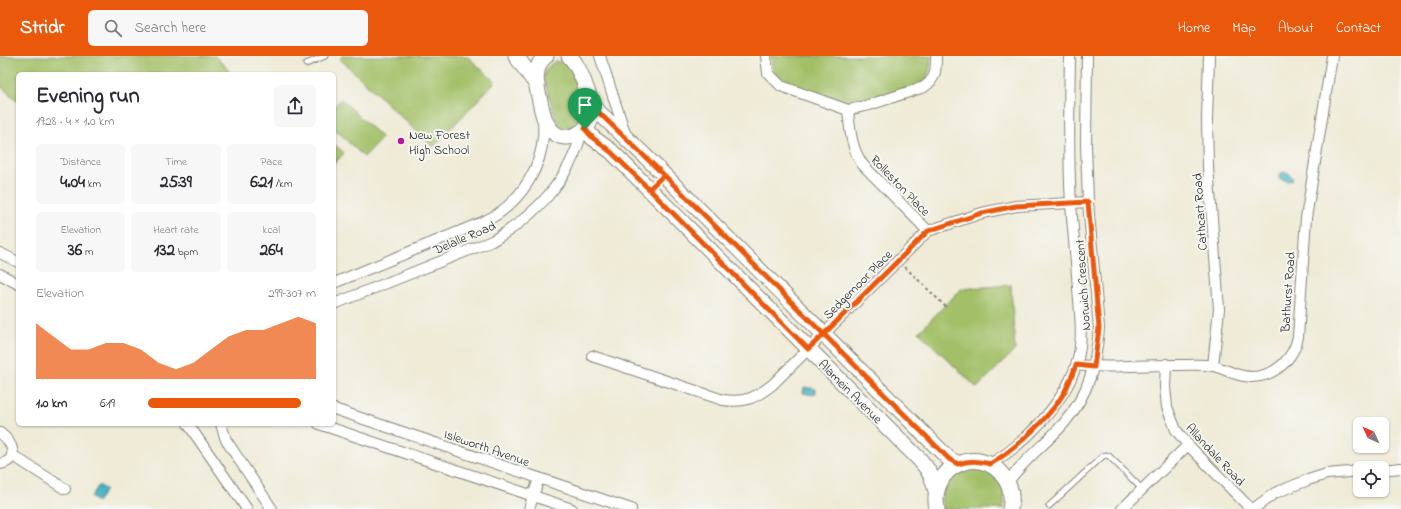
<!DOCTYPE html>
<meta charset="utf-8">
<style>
:root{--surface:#fff;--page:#f7f7f7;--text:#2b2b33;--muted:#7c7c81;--accent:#ea580c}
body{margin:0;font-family:"Indie Flower",sans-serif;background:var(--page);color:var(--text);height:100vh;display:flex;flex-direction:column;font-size:15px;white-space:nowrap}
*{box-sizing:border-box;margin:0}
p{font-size:13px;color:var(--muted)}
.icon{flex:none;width:22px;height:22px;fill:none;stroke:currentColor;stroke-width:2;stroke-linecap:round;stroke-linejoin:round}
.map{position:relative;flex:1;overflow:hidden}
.drawer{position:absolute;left:16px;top:16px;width:320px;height:354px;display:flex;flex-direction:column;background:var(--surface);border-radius:6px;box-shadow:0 1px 3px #0004}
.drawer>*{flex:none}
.needle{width:26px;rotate:314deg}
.controls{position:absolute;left:1353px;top:361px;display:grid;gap:8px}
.controls a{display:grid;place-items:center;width:36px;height:36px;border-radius:6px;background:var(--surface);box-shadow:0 1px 3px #0004;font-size:20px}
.pin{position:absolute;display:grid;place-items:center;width:34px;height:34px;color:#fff;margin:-41px -17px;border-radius:50% 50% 50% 0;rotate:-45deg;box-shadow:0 0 4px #0007}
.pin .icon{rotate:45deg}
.round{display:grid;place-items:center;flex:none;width:42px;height:42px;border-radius:6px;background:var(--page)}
.summary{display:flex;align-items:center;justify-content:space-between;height:68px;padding:0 20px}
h1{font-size:22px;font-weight:800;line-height:30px}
.stats{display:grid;grid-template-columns:repeat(3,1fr);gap:6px;height:68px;padding:4px 20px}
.stats div{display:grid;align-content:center;border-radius:6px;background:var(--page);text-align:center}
.stats b{font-size:17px;font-weight:800}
.stats small{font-size:11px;font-weight:400}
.stats p{font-size:11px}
.chart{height:112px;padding:8px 20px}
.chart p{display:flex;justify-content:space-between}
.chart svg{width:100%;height:72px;margin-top:4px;fill:var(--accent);opacity:.7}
ul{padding:0 20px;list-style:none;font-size:13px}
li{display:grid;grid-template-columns:64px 48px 1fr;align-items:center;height:30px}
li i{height:10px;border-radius:5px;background:var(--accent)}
header{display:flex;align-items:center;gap:24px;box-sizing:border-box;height:56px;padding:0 20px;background:var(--accent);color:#fff}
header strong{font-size:19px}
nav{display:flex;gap:22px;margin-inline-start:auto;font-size:14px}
.search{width:280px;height:36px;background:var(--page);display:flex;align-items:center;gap:10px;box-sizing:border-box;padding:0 14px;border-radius:6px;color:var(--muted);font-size:15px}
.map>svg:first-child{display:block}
.green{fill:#a3c067;stroke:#606e42}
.water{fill:#47b4c4;stroke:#326870}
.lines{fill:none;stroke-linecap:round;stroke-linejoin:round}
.lane-casing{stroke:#86847a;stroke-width:7}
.street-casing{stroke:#86847a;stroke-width:12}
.secondary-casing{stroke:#86847a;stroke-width:17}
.path{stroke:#86847a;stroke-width:2;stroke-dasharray:3 3;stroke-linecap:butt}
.lane{stroke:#fff;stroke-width:5}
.street{stroke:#fff;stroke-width:10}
.secondary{stroke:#fff;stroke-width:15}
.route-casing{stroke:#fff;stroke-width:8}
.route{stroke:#ea580c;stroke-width:5}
.poi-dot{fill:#b5179e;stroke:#f6f6f2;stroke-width:1.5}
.labels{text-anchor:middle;stroke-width:4;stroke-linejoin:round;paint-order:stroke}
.poi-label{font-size:13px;fill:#1c1c1c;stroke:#f6f6f2;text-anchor:start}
.street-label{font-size:13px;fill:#1c1c1c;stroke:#f6f6f2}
</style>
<header>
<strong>Stridr</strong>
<div class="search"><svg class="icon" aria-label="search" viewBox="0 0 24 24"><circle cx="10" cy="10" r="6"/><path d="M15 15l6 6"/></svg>Search here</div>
<nav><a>Home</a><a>Map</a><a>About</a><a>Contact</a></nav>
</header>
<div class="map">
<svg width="1401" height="453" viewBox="0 0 1401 453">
<rect width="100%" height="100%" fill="#f6f6f2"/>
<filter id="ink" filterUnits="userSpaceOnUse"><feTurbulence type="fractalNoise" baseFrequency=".025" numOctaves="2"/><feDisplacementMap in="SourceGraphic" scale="8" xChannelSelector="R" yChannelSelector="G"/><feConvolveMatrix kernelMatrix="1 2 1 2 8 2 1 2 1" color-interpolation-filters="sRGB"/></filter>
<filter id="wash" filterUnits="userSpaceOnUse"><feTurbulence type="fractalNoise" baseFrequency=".012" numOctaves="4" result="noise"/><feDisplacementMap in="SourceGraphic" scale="16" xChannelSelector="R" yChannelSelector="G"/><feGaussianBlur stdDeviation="0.9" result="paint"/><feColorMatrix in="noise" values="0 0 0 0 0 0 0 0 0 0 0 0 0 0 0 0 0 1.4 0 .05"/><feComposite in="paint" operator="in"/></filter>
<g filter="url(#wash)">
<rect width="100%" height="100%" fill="#efebd7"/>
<g class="green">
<path d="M0 0H215L224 9 231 18H18V45L0 30Z"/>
<path d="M342 0H467L495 26 433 91 340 3Z"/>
<path d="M771 0H931C930 10 930 21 922 28L850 50 782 26C772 20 772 11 771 0Z"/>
<path d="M555 6C560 6 564 6 568 9 576 16 581 45 584 56 584 64 580 69 573 72H564L557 66 544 25C543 15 547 10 555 6Z"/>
<path d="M341 43 382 82 364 101 334 72V51Z"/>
<path d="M334 88 344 97 334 108Z"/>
<path d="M1011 229 1015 294 977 332 919 276 961 233Z"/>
<path d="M976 411 990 416 1004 433V453H943L941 443 949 422 962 413Z"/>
</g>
<g class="water">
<path d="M1284 116 1289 117 1293 122 1292 124 1288 125 1280 123V118Z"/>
<path d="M804 331 816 333V337L813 339 803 337Z"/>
<path d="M99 429 106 434 97 446 91 441Z"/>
</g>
</g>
<g filter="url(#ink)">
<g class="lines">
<defs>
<g id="lane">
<path d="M306 8 325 0"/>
<path d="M1049 450 1103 400 1106 399 1109 400 1142 433"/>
</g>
<g id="street">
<path d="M600 0 626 80"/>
<path d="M766 0 768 17 781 30 848 54 869 49 924 31C936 23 936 14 936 0"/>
<path d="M1209 0 1207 63 1208 111 1219 253 1213 310"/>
<path d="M848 54C850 74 851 92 863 109L928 175"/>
<path d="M0 197 18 206"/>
<path d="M0 218 18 228"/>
<path d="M334 227 480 167C487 164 494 161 499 157 523 140 541 111 543 81 544 75 543 69 543 63"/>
<path d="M334 248 492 185C534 161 570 124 582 75"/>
<path d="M592 300 723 344C745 347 755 342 772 329L928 175 982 157 1016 150 1088 146"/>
<path d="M1166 308 1165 331 1167 351 1176 374 1188 389 1251 453"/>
<path d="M1076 309C1111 313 1145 308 1180 309 1191 309 1203 308 1213 310 1229 314 1243 324 1260 320 1280 316 1294 300 1298 281L1306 162 1332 0"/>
<path d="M334 353 631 453"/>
<path d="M188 368 247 453"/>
<path d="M221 368 226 384 272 453"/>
<path d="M319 368 572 453"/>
<path d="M0 377C12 386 21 404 0 408"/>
<path d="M12 399 65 433"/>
<path d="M990 408C1024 389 1063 348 1076 310 1084 285 1080 258 1078 232 1076 204 1073 176 1071 148 1068 99 1069 49 1070 0"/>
<path d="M1382 414 1401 412"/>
<path d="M1008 426C1024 403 1047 387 1065 366 1089 337 1096 309 1099 272L1088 146 1086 89 1087 0"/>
<path d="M529 453 539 422"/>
<path d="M1122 453 1188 389"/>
<path d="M1253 453 1275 437 1308 424 1327 418 1360 415"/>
</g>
<g id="secondary">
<path d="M516 0 537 29"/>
<path d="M546 0C535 8 535 24 538 36 541 49 543 67 553 76 567 89 590 75 592 59 594 48 587 36 584 26 580 17 577 7 569 0"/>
<path d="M592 50 643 98 936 390 949 403 959 408"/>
<path d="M585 73 593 82 611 95 920 404C929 414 933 422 936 435"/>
<path d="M937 453C928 412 979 386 1004 421 1011 431 1013 441 1010 453"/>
</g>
</defs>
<use href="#lane" class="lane-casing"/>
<use href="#street" class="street-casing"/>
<use href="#secondary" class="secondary-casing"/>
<path class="path" d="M905 211 947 252"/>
<use href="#lane" class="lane"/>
<use href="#street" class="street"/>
<use href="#secondary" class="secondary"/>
</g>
</g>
<g class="lines" filter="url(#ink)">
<defs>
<path id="route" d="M585 73 593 82 611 96 649 133 664 119 936 390 949 403 958 408C970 404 978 405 990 408 1013 395 1048 363 1062 340 1068 331 1072 320 1076 309L1094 311 1099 272 1088 146 1016 150 982 157 928 175 823 279 808 293 649 133 664 119 592 50C592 59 590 65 585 73"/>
</defs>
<use href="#route" class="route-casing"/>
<use href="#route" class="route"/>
</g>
<circle class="poi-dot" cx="401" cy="85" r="4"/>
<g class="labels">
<g class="poi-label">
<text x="409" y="83">New Forest<tspan x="409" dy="15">High School</tspan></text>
</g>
<g class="street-label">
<text transform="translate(901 129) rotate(46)" y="5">Rolleston Place</text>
<text transform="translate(1199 156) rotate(-94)" y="5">Cathcart Road</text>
<text transform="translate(464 181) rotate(-23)" y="5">Delalle Road</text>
<text transform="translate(857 228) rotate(-45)" y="5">Sedgemoor Place</text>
<text transform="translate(1082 229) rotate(-94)" y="5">Norwich Crescent</text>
<text transform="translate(1287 236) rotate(-86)" y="5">Bathurst Road</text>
<text transform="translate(851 335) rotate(45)" y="5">Alamein Avenue</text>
<text transform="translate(487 391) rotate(19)" y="5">Isleworth Avenue</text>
<text transform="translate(1216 398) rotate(47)" y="5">Allandale Road</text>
</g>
</g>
</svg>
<div class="controls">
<a><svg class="needle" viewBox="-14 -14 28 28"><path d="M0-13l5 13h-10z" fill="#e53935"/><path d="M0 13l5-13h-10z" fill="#7c7c81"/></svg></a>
<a><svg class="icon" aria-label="locate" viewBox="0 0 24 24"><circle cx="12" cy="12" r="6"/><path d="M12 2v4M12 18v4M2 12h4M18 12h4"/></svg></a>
</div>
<div class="pin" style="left:585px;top:73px;background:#1e9e55"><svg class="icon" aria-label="arrive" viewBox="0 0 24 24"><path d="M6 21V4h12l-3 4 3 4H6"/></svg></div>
<section class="drawer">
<div class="summary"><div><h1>Evening run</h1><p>19:28 · 4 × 1.0 km</p></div><a class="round"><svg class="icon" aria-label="share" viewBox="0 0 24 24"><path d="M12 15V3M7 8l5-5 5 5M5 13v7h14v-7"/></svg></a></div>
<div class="stats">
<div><p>Distance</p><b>4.04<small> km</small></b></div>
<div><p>Time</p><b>25:39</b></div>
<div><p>Pace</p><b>6:21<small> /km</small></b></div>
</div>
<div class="stats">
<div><p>Elevation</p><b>36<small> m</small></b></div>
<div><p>Heart rate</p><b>132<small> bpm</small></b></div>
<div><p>kcal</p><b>264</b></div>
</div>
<div class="chart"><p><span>Elevation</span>299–307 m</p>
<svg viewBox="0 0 160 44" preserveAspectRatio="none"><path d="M0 44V10L10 18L20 26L30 26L40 22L50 22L60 26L70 34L80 38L90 34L100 26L110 18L120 14L130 14L140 10L150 6L160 10V44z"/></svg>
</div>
<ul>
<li><b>1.0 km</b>6:19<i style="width:91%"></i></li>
</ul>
</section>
</div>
